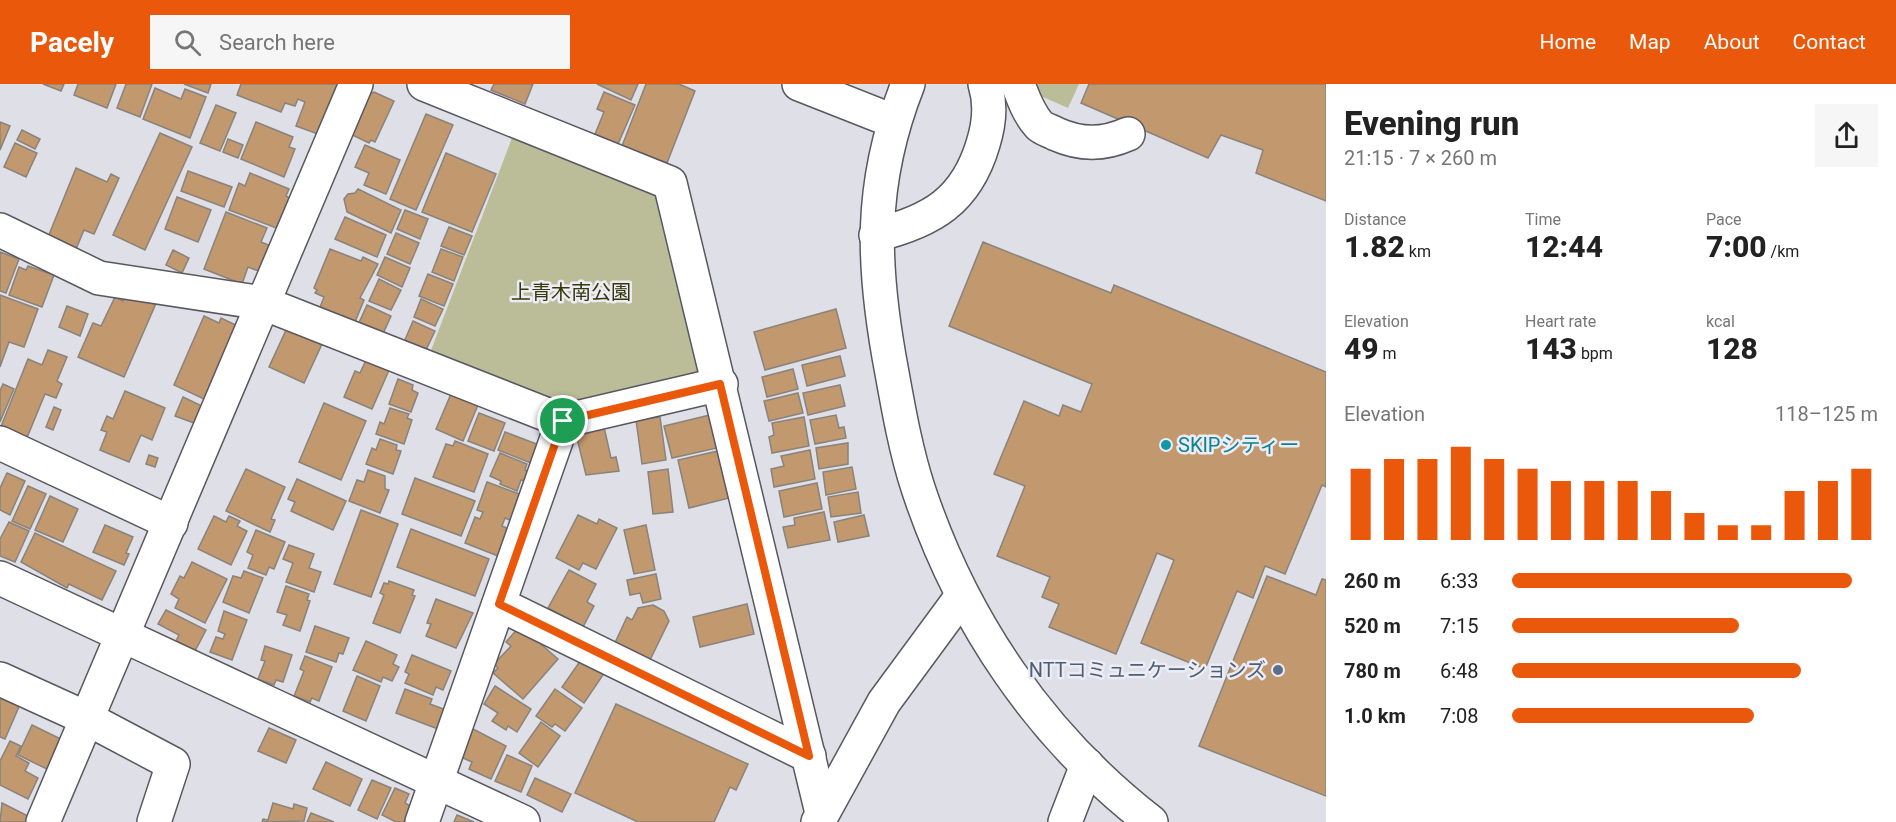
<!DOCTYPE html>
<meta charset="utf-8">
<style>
:root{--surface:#fff;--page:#f6f6f6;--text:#222;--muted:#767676;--accent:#ea580c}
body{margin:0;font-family:Roboto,"Noto Sans JP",sans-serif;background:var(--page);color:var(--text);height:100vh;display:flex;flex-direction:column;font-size:22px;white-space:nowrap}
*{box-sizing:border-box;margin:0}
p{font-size:20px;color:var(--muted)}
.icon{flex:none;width:33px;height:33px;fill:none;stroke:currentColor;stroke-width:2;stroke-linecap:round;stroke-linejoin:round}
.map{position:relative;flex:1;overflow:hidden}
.details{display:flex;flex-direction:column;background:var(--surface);width:570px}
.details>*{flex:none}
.pin{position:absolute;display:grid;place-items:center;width:51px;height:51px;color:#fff;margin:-26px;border:3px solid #fff;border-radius:50%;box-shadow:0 2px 6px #0007}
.round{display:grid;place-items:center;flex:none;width:63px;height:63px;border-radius:0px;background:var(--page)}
.summary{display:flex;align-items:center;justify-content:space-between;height:102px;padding:0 18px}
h1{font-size:33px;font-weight:800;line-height:45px}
.metrics{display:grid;grid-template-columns:repeat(3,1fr);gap:9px;height:102px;padding:6px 18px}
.metrics div{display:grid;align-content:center}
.metrics b{font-size:30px;font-weight:800}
.metrics small{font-size:16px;font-weight:400}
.metrics p{font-size:16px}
.chart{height:168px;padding:12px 18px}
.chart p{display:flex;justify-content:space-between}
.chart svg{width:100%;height:108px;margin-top:6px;stroke:var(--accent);stroke-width:6}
ul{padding:0 18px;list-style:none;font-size:20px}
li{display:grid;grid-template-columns:96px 72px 1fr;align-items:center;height:45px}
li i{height:15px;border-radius:8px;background:var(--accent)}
header{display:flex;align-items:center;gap:36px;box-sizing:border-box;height:84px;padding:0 30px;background:var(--accent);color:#fff}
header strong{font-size:28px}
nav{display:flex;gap:33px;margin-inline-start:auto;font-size:21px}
.search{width:420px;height:54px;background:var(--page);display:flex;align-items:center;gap:15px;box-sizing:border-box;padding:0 21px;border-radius:0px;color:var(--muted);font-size:22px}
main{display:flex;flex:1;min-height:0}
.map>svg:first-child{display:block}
.green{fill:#bbbd99}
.building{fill:#c2986e;stroke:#89837c;stroke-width:1.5}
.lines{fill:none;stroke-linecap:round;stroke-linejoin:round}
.minor-casing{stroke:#595860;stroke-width:36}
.minor{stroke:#fff;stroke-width:33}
.route-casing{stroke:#fff;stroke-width:12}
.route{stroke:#ea580c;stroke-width:8}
.culture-dot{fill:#0f9aa8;stroke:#ececf5;stroke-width:2}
.service-dot{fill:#5c6f8a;stroke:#ececf5;stroke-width:2}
.labels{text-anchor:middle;stroke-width:5;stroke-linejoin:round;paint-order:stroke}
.park-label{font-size:20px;fill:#36370a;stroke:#ececf5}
.culture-label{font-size:20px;fill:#0d838f;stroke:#ececf5;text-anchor:start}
.service-label{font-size:20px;fill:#4e5e75;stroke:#ececf5;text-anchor:end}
</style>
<header>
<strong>Pacely</strong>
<div class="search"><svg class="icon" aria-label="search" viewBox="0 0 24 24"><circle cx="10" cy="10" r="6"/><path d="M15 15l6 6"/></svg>Search here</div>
<nav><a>Home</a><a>Map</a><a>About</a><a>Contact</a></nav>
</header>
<main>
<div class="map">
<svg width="1326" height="738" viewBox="0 0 1326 738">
<rect width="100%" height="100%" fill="#dfdfe7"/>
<g class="green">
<path d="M1014 0H1079L1068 24Z"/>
<path d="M512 54 660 113 703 284 698 292 565 323 430 269Z"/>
</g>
<g class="building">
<path d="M43 0H64L61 7Z"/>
<path d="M78 0H116L107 24 74 11Z"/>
<path d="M126 0H152L140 33 117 24Z"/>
<path d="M184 0H211L208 9Z"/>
<path d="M241 0H338L318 50 296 42 305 18 298 15 295 22 285 19 281 28 237 11Z"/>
<path d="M494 0H533L525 20 491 6Z"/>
<path d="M597 0H638L631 16Z"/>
<path d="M646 0H679L695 7 667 79 622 62Z"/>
<path d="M1089 0H1326V117L1256 89 1263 66 1221 51 1208 74 1081 19Z"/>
<path d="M155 4 181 15 185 5 206 13 190 54 143 35Z"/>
<path d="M374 8 394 17 375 58 371 56 369 59 346 48 361 15Z"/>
<path d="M604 8 635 21 618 60 595 50 604 28 597 25Z"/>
<path d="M216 21 236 29 220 67 200 59Z"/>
<path d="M426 30 453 41 416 126 390 115Z"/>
<path d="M0 38 10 42 0 66Z"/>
<path d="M256 38 293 53 289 63 295 65 284 93 241 75Z"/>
<path d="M22 46 40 55 35 65 17 56Z"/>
<path d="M160 49 192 63 145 166 113 151Z"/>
<path d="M228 55 243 61 238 74 223 68Z"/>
<path d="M15 59 37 69 26 93 4 83Z"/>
<path d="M365 61 400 76 386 110 364 101 369 89 355 83Z"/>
<path d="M446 69 496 90 472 148 422 128Z"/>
<path d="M76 84 107 98 111 90 119 94 94 150 84 146 76 165 48 153Z"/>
<path d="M188 87 232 103 224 123 181 107Z"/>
<path d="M250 89 289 105 286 112 291 115 279 145 229 126 239 99 245 102Z"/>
<path d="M358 105 401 126 391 149 347 128 344 115 348 110 355 109Z"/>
<path d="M177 113 211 126 198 158 165 145Z"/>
<path d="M405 126 428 135 420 155 397 145Z"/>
<path d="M226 128 267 144 261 158 271 162 261 188 248 183 242 200 204 185Z"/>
<path d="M345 133 386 151 377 173 335 155Z"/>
<path d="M449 143 472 152 464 171 441 162Z"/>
<path d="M396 149 419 159 410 180 387 170Z"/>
<path d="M983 158 1111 209 1114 201 1326 288V403L1322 401 1285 490 1265 482 1253 514 1237 507 1205 585 1141 559 1174 476 1157 469 1116 570 1049 543 1059 520 1042 513 1050 493 997 472 1025 402 994 390 1024 317 1059 332 1063 321 1081 328 1092 300 949 242Z"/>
<path d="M330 165 361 177 363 173 378 180 360 214 364 216 355 238 320 223 324 213 315 209 317 206 314 204Z"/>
<path d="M441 165 463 173 454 197 432 188Z"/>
<path d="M173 166 189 174 182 189 166 181Z"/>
<path d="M0 168 19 175 6 209 0 207Z"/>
<path d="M385 173 410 184 402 203 377 191Z"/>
<path d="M28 182 54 191 42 223 9 211 19 183 26 186Z"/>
<path d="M428 190 453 200 444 222 419 212Z"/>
<path d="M379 195 401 206 391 226 369 217Z"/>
<path d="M0 211 38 225 24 263 9 258 0 283Z"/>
<path d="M125 212 157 217 124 293 78 273 93 239 101 242 115 213 123 217Z"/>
<path d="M421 215 443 225 435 242 414 233Z"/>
<path d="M367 221 391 232 382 252 358 241Z"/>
<path d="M67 222 88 230 80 252 59 243Z"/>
<path d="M836 225 846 264 765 286 754 248Z"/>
<path d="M204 232 219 239 221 234 236 241 204 315 174 301Z"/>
<path d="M413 237 435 247 422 274 401 265Z"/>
<path d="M287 244 322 260 304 299 269 283Z"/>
<path d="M48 266 67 273 57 297 62 300 56 314 45 310 26 356 0 345 28 275 42 281Z"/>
<path d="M840 272 845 292 807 302 802 281Z"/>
<path d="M367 274 390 284 372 325 344 313 355 287 360 289Z"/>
<path d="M793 285 798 305 767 313 762 293Z"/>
<path d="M398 295 413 301 412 306 418 309 411 328 389 320Z"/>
<path d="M3 300 14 305 0 338V307Z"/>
<path d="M840 301 845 322 808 331 803 309Z"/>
<path d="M125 307 165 324 152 356 141 351 129 378 100 366 107 348 101 346 107 332 113 335Z"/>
<path d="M798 309 803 329 769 337 764 317Z"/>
<path d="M451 310 478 321 463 357 436 345Z"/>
<path d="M183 313 202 322 194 339 175 332Z"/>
<path d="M324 319 366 337 341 396 299 378Z"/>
<path d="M54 323 61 326 53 346 46 343Z"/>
<path d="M390 324 409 330 407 334 412 336 404 360 376 350 380 338 384 340Z"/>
<path d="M479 329 505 339 494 367 468 357Z"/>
<path d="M710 331 717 364 672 374 664 342Z"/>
<path d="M836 331 839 344 844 343 846 354 815 360 810 336Z"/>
<path d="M660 333 666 376 642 380 636 336Z"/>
<path d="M804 333 809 362 772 369 769 353 774 351 772 339Z"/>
<path d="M604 343 611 374 616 373 619 387 586 391 576 350Z"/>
<path d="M505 348 539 361 531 379 498 366Z"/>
<path d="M380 355 397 361 396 366 401 367 393 390 366 380 372 364 376 366Z"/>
<path d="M455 357 488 370 474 408 433 393 446 360 453 362Z"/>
<path d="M848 359V380L819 385 816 364Z"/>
<path d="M810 366 815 395 774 403 771 385 784 382 781 372Z"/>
<path d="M718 367 729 414 689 424 678 376Z"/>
<path d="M500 369 527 380 525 386 529 388 525 397 521 396 517 407 500 400 501 397 490 392Z"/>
<path d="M149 371 158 374 155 383 146 380Z"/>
<path d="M852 383 856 405 826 411 823 388Z"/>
<path d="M246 385 285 403 271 435 275 436 270 448 226 427Z"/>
<path d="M668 385 673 428 653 430 648 388Z"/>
<path d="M368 386 385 392V405L389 406 380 429 349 417 357 396 364 398Z"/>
<path d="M7 389 25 397 10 431 0 426V404Z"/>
<path d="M415 394 475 417 461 452 402 430Z"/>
<path d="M297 395 346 417 333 446 291 427 295 418 288 415Z"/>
<path d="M487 398 522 411 512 437 505 434 502 442 509 445 498 472 465 459 475 433 480 435 483 428 477 426Z"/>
<path d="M817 399 822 425 784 433 779 407Z"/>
<path d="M28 402 46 410 30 445 12 437Z"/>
<path d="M858 408 861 429 831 433 828 413Z"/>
<path d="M50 412 78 425 63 458 35 446Z"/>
<path d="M361 426 398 440 371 513 334 500Z"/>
<path d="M824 428 830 456 788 464 783 443 795 441 794 434Z"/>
<path d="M578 431 597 440 599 435 617 444 596 485 583 479 579 486 556 474Z"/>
<path d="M864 431 869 452 838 458 834 438Z"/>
<path d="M214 432 226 438 229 432 240 437 237 442 247 447 231 481 198 465Z"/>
<path d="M9 438 29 447 15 478 0 472V455Z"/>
<path d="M105 441 133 453 126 469 129 470 124 481 93 468Z"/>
<path d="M646 441 655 486 634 490 624 446Z"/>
<path d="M411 445 489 475 475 512 397 483Z"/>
<path d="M256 446 285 458 274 485 269 483 266 491 248 484 253 471 247 468Z"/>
<path d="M35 449 116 487 102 516 69 500 67 504 21 478Z"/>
<path d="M289 461 314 470 309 484 321 488 314 508 286 498 293 479 283 475Z"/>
<path d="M192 478 227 495 205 539 175 524 179 515 171 510 180 492 184 494Z"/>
<path d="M569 486 596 500 587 518 594 522 583 543 548 524Z"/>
<path d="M244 487 263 494 249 529 223 518 233 492 241 494Z"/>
<path d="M656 490 661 515 643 519 640 509 630 511 627 496Z"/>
<path d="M1267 492 1316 511 1322 495 1326 496V712L1199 662Z"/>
<path d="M389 497 414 506 412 511 415 512 400 549 373 539 384 511 380 509 384 499 388 500Z"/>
<path d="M286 502 309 510 307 516 310 517 300 547 283 541 287 531 277 528Z"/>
<path d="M436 515 473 529 456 564 426 552 431 540 427 539Z"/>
<path d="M747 520 754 550 700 563 693 533Z"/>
<path d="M653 521 664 527 669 537 649 578 614 561 627 533 632 536 638 524Z"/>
<path d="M166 526 206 546 195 567 176 557 179 551 158 540Z"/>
<path d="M224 527 247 536 232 576 210 568 216 553 223 555 225 550 218 547Z"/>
<path d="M315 542 349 554 343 570 339 569 336 578 306 568Z"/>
<path d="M520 542 558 575 523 615 493 589 498 584 494 580 511 562 506 558Z"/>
<path d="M366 557 397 571 393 580 399 583 392 597 383 593 381 598 353 586Z"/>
<path d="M265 562 292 571 283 598 276 596 274 601 258 595 265 577 261 576Z"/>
<path d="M412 571 451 587 443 606 436 603 433 611 405 599 409 590 405 588Z"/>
<path d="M305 572 332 583 319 617 312 614 310 618 294 612 304 587 300 585Z"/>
<path d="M583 573 605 588 584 619 562 603Z"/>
<path d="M357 592 380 602 366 637 343 627Z"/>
<path d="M495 602 531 625 517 648 508 642 506 646 492 637 498 629 484 620Z"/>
<path d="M405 605 432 615 430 620 446 626 438 645 396 629Z"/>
<path d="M555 605 582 624 565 647 555 640 552 643 536 632Z"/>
<path d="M0 608 21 618 5 655 0 653Z"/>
<path d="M616 620 748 680 736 706 730 703 714 738H638L575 709Z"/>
<path d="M541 638 560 652 538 683 519 669Z"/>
<path d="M32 641 63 656 49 686 18 671Z"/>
<path d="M269 644 296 656 286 679 258 667Z"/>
<path d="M473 645 506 662 491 695 469 685 472 678 461 673Z"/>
<path d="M10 657 21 662 16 672 29 679 25 687 38 694 28 715 0 701V677Z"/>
<path d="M507 671 532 682 521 708 495 697Z"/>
<path d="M326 678 362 695 350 722 313 705Z"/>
<path d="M535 694 571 710 562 728 527 711Z"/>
<path d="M372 696 391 704 377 735 358 726Z"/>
<path d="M395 704 409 710 405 719 412 723 404 738H396L382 731Z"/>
<path d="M2 719 30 733 27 738H0Z"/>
<path d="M273 719 293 725 294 720 307 724 304 737 262 738 263 735 268 736Z"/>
<path d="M311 729 334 738H307Z"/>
<path d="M457 731 474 738H454Z"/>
</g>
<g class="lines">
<defs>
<g id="minor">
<path d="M424 0 670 99 822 729"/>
<path d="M799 0 893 37"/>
<path d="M908 0C868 101 872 184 892 289 899 328 906 367 918 404 962 537 1040 652 1151 738"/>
<path d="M1018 0C1023 14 1029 30 1039 41 1043 45 1051 47 1056 50 1081 61 1103 61 1128 50"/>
<path d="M0 146 99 194 263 219 563 337 721 300"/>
<path d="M876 151C932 137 966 117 983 60 989 41 991 19 985 0"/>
<path d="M0 359 171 439"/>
<path d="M0 494 523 738"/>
<path d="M499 520 809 672"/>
<path d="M0 595 88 635 173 680 154 738"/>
<path d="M43 738 356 0"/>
<path d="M422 738 563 337"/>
<path d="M818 738 884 618 962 512"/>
<path d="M1065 738 1087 681"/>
</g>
</defs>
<use href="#minor" class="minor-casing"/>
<use href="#minor" class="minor"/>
</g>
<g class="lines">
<defs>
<path id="route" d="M720 300 809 672 499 520 563 337Z"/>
</defs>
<use href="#route" class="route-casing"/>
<use href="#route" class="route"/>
</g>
<circle class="culture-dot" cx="1166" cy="361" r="6"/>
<circle class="service-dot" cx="1278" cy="586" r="6"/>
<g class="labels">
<g class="park-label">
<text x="571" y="215">上青木南公園</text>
</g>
<g class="culture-label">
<text x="1178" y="368">SKIPシティー</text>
</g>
<g class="service-label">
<text x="1266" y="593">NTTコミュニケーションズ</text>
</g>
</g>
</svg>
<div class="pin" style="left:563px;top:337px;background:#1e9e55"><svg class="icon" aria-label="arrive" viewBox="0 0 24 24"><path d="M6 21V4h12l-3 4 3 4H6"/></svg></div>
</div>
<section class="details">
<div class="summary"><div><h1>Evening run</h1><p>21:15 · 7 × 260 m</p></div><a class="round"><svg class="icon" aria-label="share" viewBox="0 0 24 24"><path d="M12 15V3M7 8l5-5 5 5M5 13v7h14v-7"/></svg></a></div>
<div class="metrics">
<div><p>Distance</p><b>1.82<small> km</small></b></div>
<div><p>Time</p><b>12:44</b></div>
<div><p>Pace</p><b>7:00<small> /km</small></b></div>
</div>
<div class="metrics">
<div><p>Elevation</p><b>49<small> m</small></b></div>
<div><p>Heart rate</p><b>143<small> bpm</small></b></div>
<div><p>kcal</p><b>128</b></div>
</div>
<div class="chart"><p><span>Elevation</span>118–125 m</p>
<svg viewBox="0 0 160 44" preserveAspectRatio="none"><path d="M5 44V15M15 44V11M25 44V11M35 44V6M45 44V11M55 44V15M65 44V20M75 44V20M85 44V20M95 44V24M105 44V33M115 44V38M125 44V38M135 44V24M145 44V20M155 44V15"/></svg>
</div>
<ul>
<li><b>260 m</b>6:33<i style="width:93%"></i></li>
<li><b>520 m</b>7:15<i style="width:62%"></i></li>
<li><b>780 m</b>6:48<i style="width:79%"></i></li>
<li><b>1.0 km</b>7:08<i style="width:66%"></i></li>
</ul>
</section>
</main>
